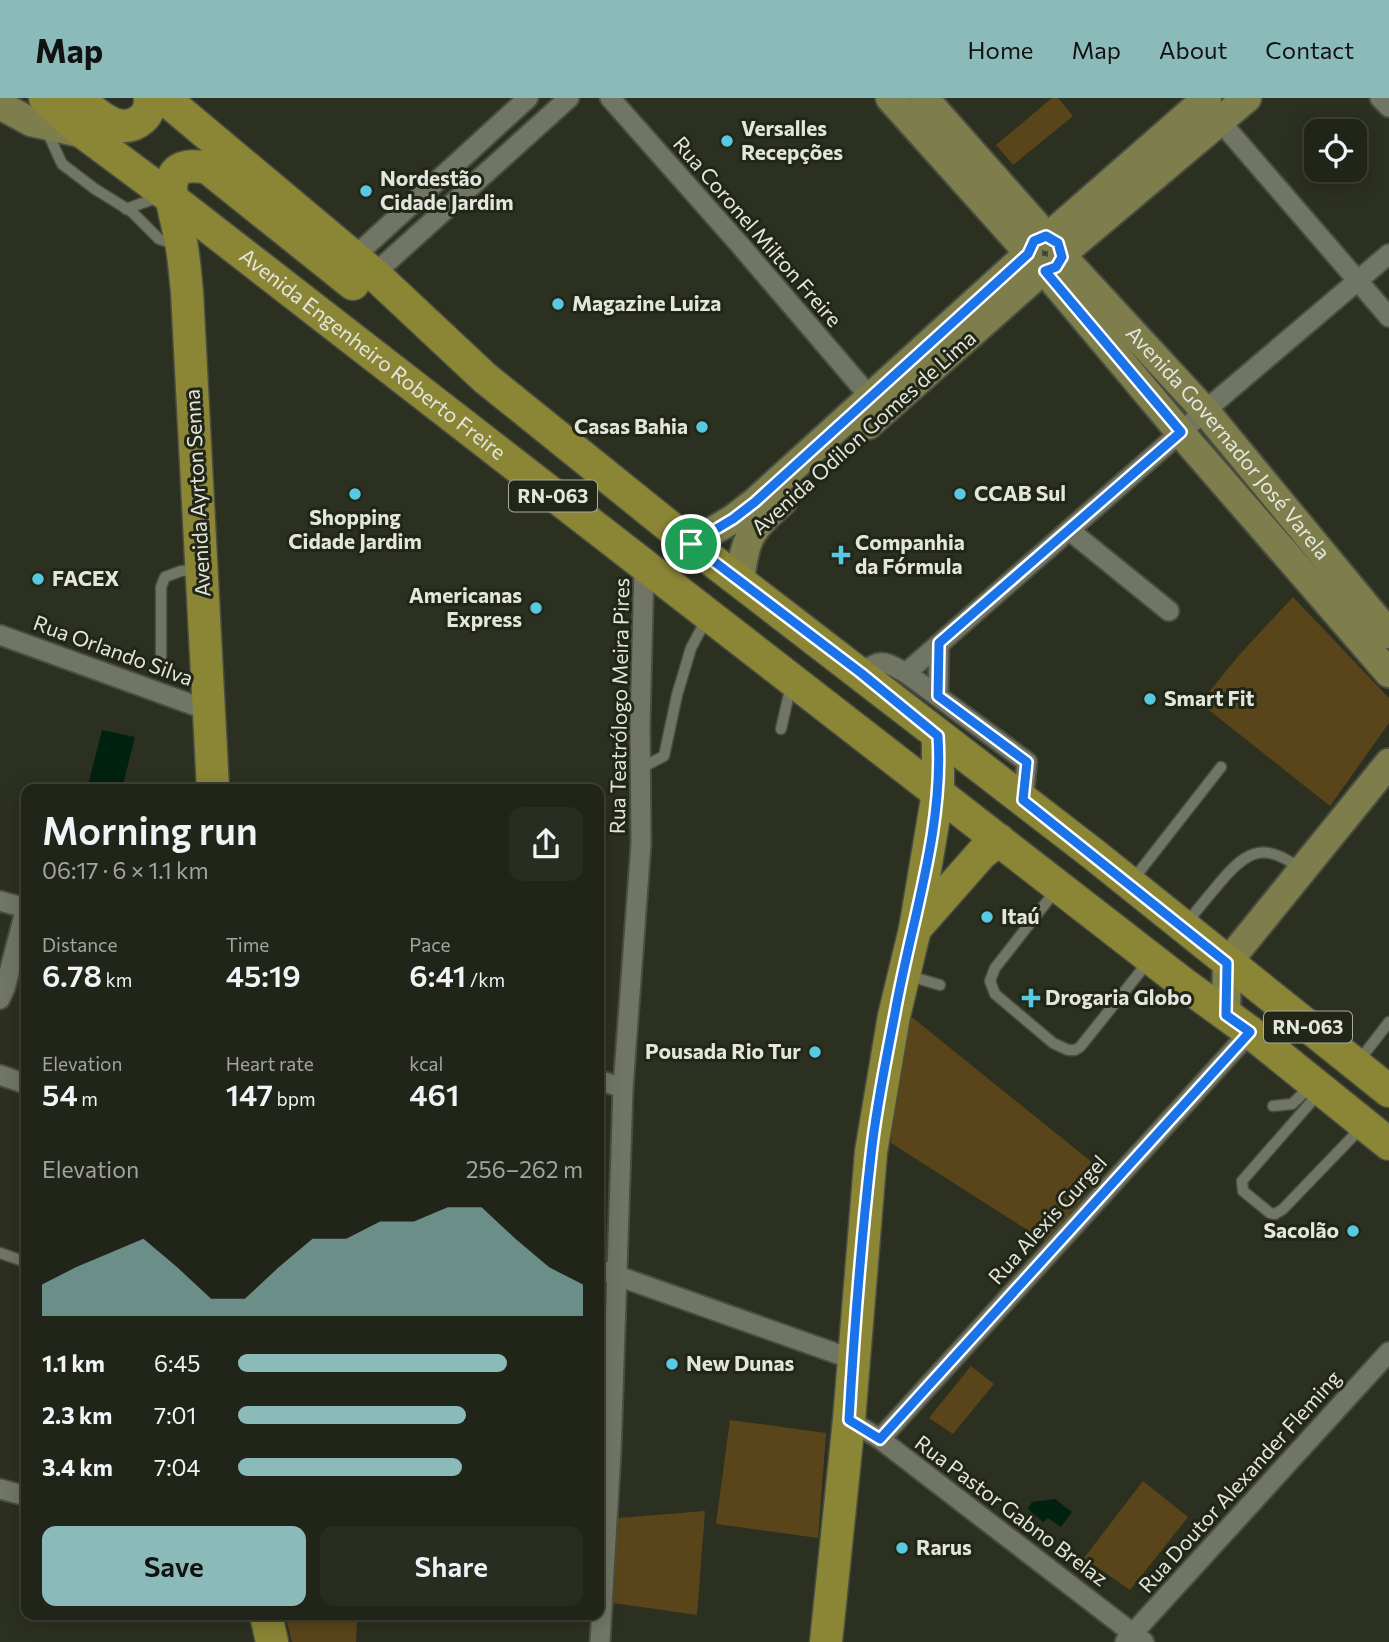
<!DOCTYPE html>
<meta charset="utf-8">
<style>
:root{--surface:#212418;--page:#292c21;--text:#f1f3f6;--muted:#a2a4a2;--line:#3e4137;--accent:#8bbbb9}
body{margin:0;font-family:Commissioner,sans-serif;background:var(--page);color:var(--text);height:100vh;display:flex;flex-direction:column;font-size:26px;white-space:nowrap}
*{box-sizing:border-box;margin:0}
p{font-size:23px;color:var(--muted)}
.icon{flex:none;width:38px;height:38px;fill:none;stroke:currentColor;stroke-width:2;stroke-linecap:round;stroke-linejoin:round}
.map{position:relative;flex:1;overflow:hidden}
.details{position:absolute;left:21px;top:686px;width:583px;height:836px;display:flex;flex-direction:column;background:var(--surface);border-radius:14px;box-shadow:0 4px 18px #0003,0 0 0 2px var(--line)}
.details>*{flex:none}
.buttons{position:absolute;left:1304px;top:21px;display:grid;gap:14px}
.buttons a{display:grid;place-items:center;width:63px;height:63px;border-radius:14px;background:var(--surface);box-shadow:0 4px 18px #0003,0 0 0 2px var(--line);font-size:35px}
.pin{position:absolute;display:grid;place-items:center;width:60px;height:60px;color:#fff;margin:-30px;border:4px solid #fff;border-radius:50%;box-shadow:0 2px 7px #0007}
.round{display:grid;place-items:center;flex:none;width:74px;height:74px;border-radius:14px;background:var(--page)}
.head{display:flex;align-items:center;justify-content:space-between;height:119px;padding:0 21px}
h1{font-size:38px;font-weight:600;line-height:52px}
.metrics{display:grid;grid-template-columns:repeat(3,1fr);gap:10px;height:119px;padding:7px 21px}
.metrics div{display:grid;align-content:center}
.metrics b{font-size:30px;font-weight:600}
.metrics small{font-size:19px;font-weight:400}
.metrics p{font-size:19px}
.chart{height:196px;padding:14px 21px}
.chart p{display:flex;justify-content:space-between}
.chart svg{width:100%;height:126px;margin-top:7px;fill:var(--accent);opacity:.7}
.button{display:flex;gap:14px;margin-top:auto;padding:14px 21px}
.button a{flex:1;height:80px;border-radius:14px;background:var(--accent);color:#111;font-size:28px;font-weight:600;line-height:80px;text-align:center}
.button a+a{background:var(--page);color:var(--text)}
ul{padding:0 21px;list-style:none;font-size:23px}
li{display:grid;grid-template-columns:112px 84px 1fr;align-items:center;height:52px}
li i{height:18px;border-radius:9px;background:var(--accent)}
header{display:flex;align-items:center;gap:42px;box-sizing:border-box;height:98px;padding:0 35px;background:var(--accent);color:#111}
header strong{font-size:33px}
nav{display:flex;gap:38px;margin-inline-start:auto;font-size:24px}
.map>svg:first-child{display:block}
.green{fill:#5a451a}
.water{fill:#012111}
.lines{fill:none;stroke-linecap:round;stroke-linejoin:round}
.lane-casing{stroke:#4a4e40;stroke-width:13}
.street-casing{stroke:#4a4e40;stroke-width:23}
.secondary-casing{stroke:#4a4e40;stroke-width:32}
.primary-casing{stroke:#4a4e40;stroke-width:35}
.lane{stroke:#717664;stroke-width:10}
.street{stroke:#717664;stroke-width:19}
.secondary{stroke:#7e7e4d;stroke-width:28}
.primary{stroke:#8b8536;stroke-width:32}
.route-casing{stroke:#fff;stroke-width:14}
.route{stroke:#1a73e8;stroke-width:9}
.poi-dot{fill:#57c9e2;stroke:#222617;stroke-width:2.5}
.labels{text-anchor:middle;stroke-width:6;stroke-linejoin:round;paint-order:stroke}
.shield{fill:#222617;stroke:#a9aca1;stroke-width:2}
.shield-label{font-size:19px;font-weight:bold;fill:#e3e6dc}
.poi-label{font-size:21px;font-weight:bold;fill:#e3e6dc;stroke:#222617;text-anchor:start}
.street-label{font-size:21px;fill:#e3e6dc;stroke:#222617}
</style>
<header>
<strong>Map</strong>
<nav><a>Home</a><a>Map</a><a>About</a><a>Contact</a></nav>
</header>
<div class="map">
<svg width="1389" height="1544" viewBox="0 0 1389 1544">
<rect width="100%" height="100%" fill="#2c3020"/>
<g class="green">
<path d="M1052 0H1058L1073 18 1013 67 996 47Z"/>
<path d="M1293 499 1389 600V625L1330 708 1200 605 1240 556Z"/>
<path d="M903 912 1104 1074 1046 1144 891 1045Z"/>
<path d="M971 1268 994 1286 953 1336 929 1320Z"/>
<path d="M730 1322 826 1335 818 1440 716 1426Z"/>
<path d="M1143 1383 1188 1419 1130 1492 1084 1460Z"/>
<path d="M705 1413 697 1517 613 1505 618 1420Z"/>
<path d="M285 1517H357L356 1544H292Z"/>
</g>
<g class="water">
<path d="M102 632 135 639 122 691H87Z"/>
<path d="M1055 1401 1072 1414 1061 1429 1048 1420 1043 1424 1028 1411 1032 1404Z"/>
</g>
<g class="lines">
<defs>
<g id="lane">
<path d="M46 31 62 66 95 91 132 114 159 141 174 146"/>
<path d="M126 111 159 99"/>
<path d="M161 559V489L165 479 181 473 198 472"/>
<path d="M781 631 791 587"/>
<path d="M641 670 664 658 677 597 691 550 706 522"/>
<path d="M1132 783 1221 669"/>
<path d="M1056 792 995 870 990 883 995 896 1053 945 1068 952H1075L1080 949 1148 864"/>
<path d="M1186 826C1196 813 1207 800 1217 788 1243 756 1262 741 1299 770"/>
<path d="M906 877 940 887"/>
<path d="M1358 964 1389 924"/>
<path d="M1319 995 1242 1083 1243 1093 1270 1115 1275 1116 1283 1111 1361 1030"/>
<path d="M1273 1008 1292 1006 1311 988"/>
<path d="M0 1155 26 1164"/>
</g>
<g id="street">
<path d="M610 0 740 147 870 299"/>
<path d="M1380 0 1389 9"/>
<path d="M1214 16 1389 219"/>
<path d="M354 159 528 0"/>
<path d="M374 176 569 0"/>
<path d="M1069 432 1169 513"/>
<path d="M0 537 210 613"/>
<path d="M861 575C882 560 883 563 906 575L1027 664 1023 702"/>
<path d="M906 575 1214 305 1389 156"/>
<path d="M938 598 939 546"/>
<path d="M0 803 22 809 25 814 5 890 0 901"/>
<path d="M0 977 26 986"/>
<path d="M598 982 623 990"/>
<path d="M598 1171 852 1261"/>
<path d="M849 1322 880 1341 1144 1544"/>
<path d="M880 1341 1250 934"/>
<path d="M0 1391 26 1398"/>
<path d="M600 1544 611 1354 623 990 641 746 640 628 644 469"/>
<path d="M1125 1544 1389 1254"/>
</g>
<g id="secondary">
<path d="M890 0 1028 154"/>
<path d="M924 0 1046 138"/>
<path d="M0 7 31 24 85 36"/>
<path d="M1048 139 1207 0"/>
<path d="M1062 156 1247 0"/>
<path id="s1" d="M1062 158 1205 313 1389 536"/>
<path d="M1045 173 1191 347 1389 575"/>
<path d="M868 327 1043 172"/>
<path d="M691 446 733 421 755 404 1028 156"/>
<path d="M740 483C745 438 750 433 783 403"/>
<path d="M1226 917 1227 865 1389 665"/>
</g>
<g id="primary">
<path id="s2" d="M45 0 85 36 171 100 1184 886 1250 934 1389 1046"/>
<path d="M77 0C94 13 119 41 142 21 149 15 150 8 150 0"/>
<path d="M164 0 374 176 485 280 691 446 1092 755 1389 993"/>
<path d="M213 691 187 194C185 175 184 157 180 139 175 110 152 58 208 70L353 186"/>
<path d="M915 831 982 755 999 742"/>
<path d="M266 1517 272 1544"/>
<path d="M826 1544 849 1322 871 1054 894 918 915 831 938 695V638"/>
</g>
</defs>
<use href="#lane" class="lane-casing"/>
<use href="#street" class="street-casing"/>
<use href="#secondary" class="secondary-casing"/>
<use href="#primary" class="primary-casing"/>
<use href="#lane" class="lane"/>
<use href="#street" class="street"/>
<use href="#secondary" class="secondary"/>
<use href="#primary" class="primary"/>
</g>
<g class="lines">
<defs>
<path id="route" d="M1046 138 1058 145 1062 159 1056 169 1045 173 1181 334 939 545 938 598 1027 664 1023 702 1227 865 1226 917 1250 934 880 1341 849 1322C854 1233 861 1145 871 1057 876 1010 886 962 895 915 911 824 944 732 938 638L861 575 691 446 733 421 755 404 1028 156 1034 143Z"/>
</defs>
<use href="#route" class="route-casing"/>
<use href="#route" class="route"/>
</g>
<g class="poi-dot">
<circle cx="727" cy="43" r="7"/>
<circle cx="366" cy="93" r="7"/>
<circle cx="558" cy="206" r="7"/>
<circle cx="702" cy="329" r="7"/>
<circle cx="355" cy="396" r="7"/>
<circle cx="960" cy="396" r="7"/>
<path d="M837.5 446.5h7v7h7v7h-7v7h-7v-7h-7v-7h7z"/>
<circle cx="38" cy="481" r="7"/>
<circle cx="536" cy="510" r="7"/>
<circle cx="1150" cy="601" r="7"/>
<circle cx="987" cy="819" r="7"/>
<path d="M1027.5 889.5h7v7h7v7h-7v7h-7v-7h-7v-7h7z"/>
<circle cx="815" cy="954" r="7"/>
<circle cx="1353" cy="1133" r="7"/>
<circle cx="672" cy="1266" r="7"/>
<circle cx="902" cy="1450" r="7"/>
</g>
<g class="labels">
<g class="shield">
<rect x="509" y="382.5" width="88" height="31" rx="5"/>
<rect x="1264" y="913.5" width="88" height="31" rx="5"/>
</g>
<g class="shield-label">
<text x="553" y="405">RN-063</text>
<text x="1308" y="936">RN-063</text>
</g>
<g class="poi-label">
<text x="741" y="38">Versalles<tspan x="741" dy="24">Recepções</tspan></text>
<text x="380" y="88">Nordestão<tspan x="380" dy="24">Cidade Jardim</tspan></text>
<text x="572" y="213">Magazine Luiza</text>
<text x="688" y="336" text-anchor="end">Casas Bahia</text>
<text x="974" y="403">CCAB Sul</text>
<text x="355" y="427" text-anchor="middle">Shopping<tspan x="355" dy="24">Cidade Jardim</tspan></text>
<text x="855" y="452">Companhia<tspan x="855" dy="24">da Fórmula</tspan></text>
<text x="52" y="488">FACEX</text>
<text x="522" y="505" text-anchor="end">Americanas<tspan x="522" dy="24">Express</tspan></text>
<text x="1164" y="608">Smart Fit</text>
<text x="1001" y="826">Itaú</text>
<text x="1045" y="907">Drogaria Globo</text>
<text x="801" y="961" text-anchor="end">Pousada Rio Tur</text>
<text x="1339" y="1140" text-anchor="end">Sacolão</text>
<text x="686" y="1273">New Dunas</text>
<text x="916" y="1457">Rarus</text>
</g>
<g class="street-label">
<text transform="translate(757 134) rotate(49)" y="7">Rua Coronel Milton Freire</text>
<text dy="7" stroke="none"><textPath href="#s2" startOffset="416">Avenida Engenheiro Roberto Freire</textPath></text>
<text transform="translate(864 335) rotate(-42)" y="7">Avenida Odilon Gomes de Lima</text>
<text dy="7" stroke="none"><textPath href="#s1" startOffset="250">Avenida Governador José Varela</textPath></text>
<text transform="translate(198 395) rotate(-93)" y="7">Avenida Ayrton Senna</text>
<text transform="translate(113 553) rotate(20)" y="7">Rua Orlando Silva</text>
<text transform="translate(620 608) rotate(-89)" y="7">Rua Teatrólogo Meira Pires</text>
<text transform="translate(1048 1122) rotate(-48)" y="7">Rua Alexis Gurgel</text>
<text transform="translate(1240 1384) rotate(-48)" y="7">Rua Doutor Alexander Fleming</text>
<text transform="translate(1011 1413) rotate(37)" y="7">Rua Pastor Gabno Brelaz</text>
</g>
</g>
</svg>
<div class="buttons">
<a><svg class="icon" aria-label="locate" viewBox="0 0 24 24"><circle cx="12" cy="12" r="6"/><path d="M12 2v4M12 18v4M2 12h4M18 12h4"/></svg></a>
</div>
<div class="pin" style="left:691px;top:446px;background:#1e9e55"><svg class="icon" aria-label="arrive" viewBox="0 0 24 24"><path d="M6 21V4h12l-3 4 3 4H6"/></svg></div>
<section class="details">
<div class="head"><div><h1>Morning run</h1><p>06:17 · 6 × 1.1 km</p></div><a class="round"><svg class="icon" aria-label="share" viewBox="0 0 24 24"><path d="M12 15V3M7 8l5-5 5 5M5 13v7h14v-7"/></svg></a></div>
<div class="metrics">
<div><p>Distance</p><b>6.78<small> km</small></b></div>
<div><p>Time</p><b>45:19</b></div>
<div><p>Pace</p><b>6:41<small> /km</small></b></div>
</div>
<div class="metrics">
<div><p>Elevation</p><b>54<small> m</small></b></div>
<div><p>Heart rate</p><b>147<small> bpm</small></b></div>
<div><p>kcal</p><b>461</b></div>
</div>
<div class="chart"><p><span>Elevation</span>256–262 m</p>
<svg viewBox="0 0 160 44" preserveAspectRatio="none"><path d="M0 44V33L10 27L20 22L30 17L40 27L50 38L60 38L70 27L80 17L90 17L100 11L110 11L120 6L130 6L140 17L150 27L160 33V44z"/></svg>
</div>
<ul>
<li><b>1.1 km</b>6:45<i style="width:78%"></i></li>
<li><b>2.3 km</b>7:01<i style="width:66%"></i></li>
<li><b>3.4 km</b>7:04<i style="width:65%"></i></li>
</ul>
<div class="button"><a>Save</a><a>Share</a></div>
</section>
</div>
